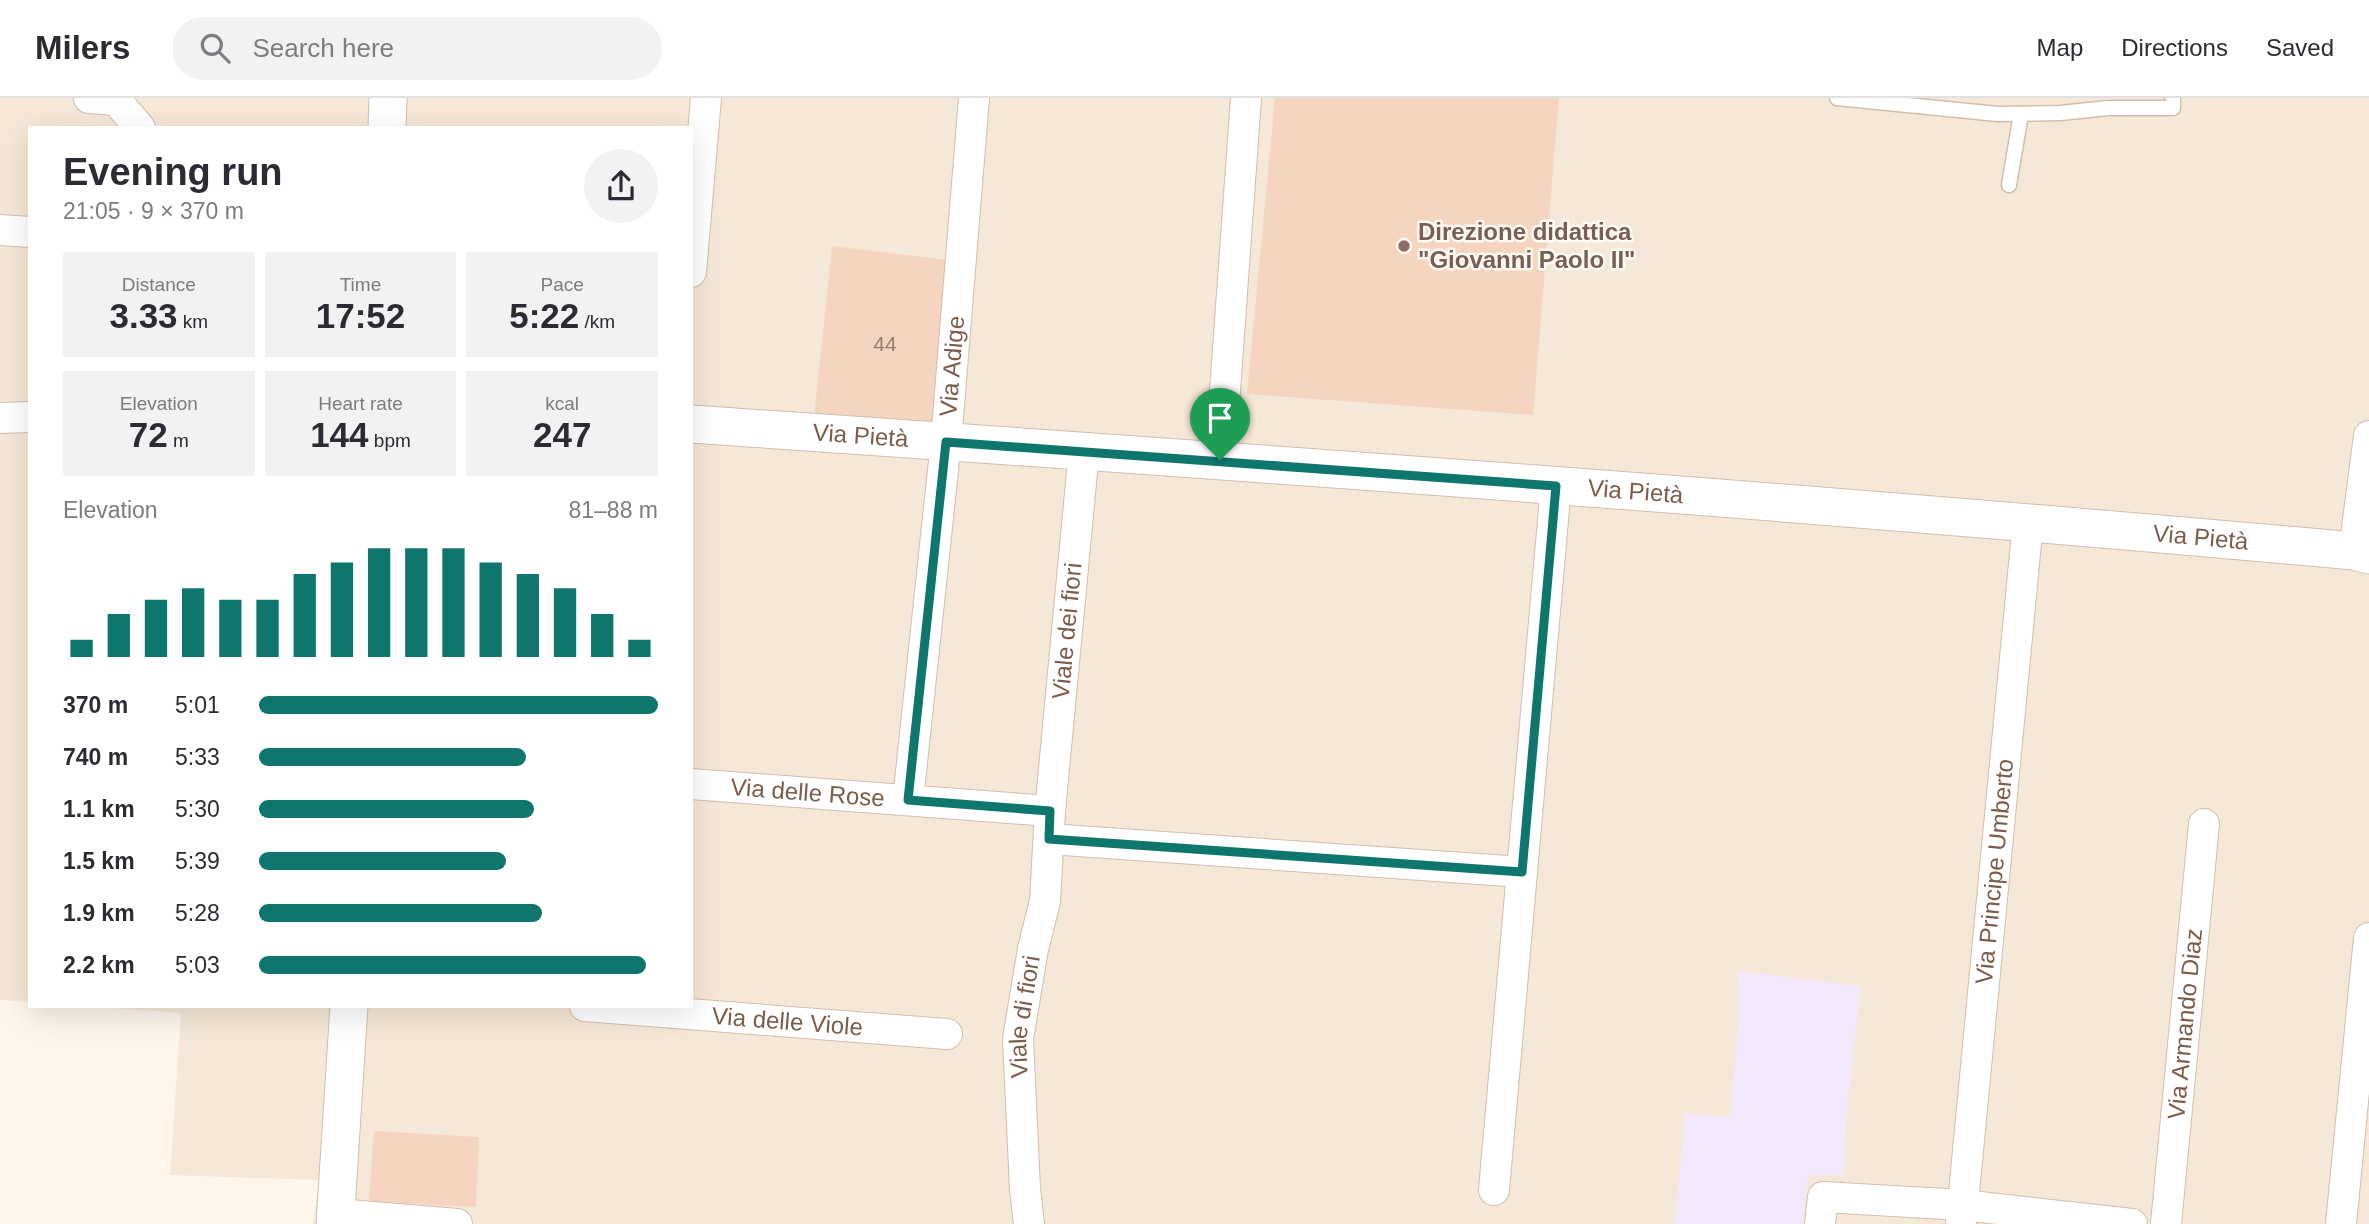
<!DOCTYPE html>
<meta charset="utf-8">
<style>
:root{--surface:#fff;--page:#f2f2f3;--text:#2b2b33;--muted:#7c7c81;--line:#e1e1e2;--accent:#0f766e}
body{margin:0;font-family:Helvetica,sans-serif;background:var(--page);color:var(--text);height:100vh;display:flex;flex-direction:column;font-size:26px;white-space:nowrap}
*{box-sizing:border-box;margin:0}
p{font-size:23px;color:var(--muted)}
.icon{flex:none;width:38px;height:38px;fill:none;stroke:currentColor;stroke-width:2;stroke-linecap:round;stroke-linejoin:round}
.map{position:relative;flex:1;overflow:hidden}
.panel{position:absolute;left:28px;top:28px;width:665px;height:882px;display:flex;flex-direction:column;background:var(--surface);border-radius:0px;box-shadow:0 7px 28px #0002}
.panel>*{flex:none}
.pin{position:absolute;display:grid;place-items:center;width:60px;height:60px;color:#fff;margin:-72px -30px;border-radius:50% 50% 50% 0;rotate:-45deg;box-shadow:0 0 7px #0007}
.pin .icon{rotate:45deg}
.round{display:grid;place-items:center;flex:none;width:74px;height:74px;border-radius:37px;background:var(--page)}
.head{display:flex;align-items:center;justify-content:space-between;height:119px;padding:0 35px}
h1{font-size:38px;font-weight:700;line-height:52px}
.figures{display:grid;grid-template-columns:repeat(3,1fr);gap:10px;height:119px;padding:7px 35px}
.figures div{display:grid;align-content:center;border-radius:0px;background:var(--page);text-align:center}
.figures b{font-size:35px;font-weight:700}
.figures small{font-size:19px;font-weight:400}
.figures p{font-size:19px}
.chart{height:196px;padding:14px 35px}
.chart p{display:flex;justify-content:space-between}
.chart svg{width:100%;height:126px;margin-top:7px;stroke:var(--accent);stroke-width:6}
ul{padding:0 35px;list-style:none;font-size:23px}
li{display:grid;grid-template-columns:112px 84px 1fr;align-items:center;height:52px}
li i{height:18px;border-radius:9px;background:var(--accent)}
header{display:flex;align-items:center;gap:42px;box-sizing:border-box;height:98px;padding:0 35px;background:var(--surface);border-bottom:2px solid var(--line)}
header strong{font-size:33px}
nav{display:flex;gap:38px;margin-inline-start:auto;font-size:24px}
.search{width:490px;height:63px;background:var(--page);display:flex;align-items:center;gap:18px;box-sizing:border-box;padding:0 24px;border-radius:38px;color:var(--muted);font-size:26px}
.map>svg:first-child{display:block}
.residential{fill:#f6e8d8}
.education{fill:#f3e7fb}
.building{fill:#f5d5c0}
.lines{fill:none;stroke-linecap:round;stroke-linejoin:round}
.service-casing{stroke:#d2beae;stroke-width:17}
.minor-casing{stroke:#d2beae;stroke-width:32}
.tertiary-casing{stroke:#d2beae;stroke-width:39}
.service{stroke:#fff;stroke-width:14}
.minor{stroke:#fff;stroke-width:30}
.tertiary{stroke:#fff;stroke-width:37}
.route-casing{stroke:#fff;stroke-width:14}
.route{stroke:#0f766e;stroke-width:9}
.education-dot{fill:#8d6e63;stroke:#fffaf2;stroke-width:2.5}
.labels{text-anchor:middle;stroke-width:5;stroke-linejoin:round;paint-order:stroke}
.number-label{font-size:21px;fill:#9a7a68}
.education-label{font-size:24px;font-weight:bold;fill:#785e54;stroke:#fffaf2;text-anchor:start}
.street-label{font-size:24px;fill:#7c5c4b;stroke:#fffaf2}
</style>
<header>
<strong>Milers</strong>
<div class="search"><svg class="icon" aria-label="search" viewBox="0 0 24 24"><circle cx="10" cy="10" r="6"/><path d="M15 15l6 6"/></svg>Search here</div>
<nav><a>Map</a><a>Directions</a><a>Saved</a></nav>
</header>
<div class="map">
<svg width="2369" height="1126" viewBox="0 0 2369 1126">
<rect width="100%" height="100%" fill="#fef6eb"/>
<path class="residential" d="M0 0H2369V1126H313L319 1082 170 1077 181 915 88 908H691V30H30V904L0 902Z"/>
<path class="education" d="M1738 873 1861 888 1847 1011 1844 1077H1808L1803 1126H1675L1685 1015 1730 1019 1739 918Z"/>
<g class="building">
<path d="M1275 0H1559L1533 317 1247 296Z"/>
<path d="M832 148 955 163 942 334 813 329Z"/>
<path d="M374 1033 479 1039 476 1109 369 1104Z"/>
</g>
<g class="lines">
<defs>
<g id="service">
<path d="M1837 0 1998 16 2060 15 2108 10H2173V0"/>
<path d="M2009 87 2021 16"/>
</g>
<g id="minor">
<path d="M89 0 116 2 140 30"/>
<path d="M0 132 30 134"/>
<path d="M691 174 706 0"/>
<path d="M0 320 30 319"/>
<path d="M1220 362 1246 0"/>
<path d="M2354 453 2369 338"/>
<path id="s1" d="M691 686 1050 713"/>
<path id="s2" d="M908 702 946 344 974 0"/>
<path d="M1049 741 1522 774"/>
<path id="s3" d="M585 908 947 936"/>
<path d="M1494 1092 1556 388"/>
<path d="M337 1116 457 1126"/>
<path id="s4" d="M1029 1126 1025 1091 1018 941 1033 851 1045 803 1050 713 1084 353"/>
<path d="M1820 1126 1823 1099 1963 1107 2132 1126"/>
<path id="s5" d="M1961 1126 2028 424"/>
<path id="s6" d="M2166 1126 2204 726"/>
<path d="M2341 1126 2369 840"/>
</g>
<g id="tertiary">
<path d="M387 30 388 0"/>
<path id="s7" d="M691 326C1246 364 1800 403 2354 453L2369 457"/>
<path d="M335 1126 349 908"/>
</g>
</defs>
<use href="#service" class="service-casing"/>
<use href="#minor" class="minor-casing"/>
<use href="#tertiary" class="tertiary-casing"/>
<use href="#service" class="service"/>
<use href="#minor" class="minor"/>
<use href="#tertiary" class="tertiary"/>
</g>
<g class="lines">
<defs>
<path id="route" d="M946 344 1556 388 1522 774 1049 741 1050 713 908 702Z"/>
</defs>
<use href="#route" class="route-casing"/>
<use href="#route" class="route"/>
</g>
<circle class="education-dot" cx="1404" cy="148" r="7"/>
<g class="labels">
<g class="number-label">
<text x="885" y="253">44</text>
</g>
<g class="education-label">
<text x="1418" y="142">Direzione didattica<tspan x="1418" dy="28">"Giovanni Paolo II"</tspan></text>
</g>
<g class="street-label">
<text dy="8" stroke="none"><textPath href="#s2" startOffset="436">Via Adige</textPath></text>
<text dy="8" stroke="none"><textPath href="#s7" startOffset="170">Via Pietà</textPath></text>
<text dy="8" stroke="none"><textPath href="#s7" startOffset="947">Via Pietà</textPath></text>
<text dy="8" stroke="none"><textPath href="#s7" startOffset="1514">Via Pietà</textPath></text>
<text dy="8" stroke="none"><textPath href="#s4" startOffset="597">Viale dei fiori</textPath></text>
<text dy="8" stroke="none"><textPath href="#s1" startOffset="117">Via delle Rose</textPath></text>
<text dy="8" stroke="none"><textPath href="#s5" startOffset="354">Via Principe Umberto</textPath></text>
<text dy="8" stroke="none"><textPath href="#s4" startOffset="208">Viale di fiori</textPath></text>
<text dy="8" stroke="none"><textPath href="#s3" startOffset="203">Via delle Viole</textPath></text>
<text dy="8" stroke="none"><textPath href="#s6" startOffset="201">Via Armando Diaz</textPath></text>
</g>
</g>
</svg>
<div class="pin" style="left:1220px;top:362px;background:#1e9e55"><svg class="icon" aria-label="arrive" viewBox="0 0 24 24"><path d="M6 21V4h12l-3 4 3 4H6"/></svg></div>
<section class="panel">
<div class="head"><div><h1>Evening run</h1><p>21:05 · 9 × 370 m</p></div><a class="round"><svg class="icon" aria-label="share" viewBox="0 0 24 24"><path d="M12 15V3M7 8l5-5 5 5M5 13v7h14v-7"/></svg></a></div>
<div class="figures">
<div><p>Distance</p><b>3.33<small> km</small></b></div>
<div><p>Time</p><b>17:52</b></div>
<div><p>Pace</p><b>5:22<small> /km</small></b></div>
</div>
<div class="figures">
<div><p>Elevation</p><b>72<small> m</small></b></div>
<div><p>Heart rate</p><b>144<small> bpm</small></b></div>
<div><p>kcal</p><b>247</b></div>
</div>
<div class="chart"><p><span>Elevation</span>81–88 m</p>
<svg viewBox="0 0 160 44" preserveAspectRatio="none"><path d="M5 44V38M15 44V29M25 44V24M35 44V20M45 44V24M55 44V24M65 44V15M75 44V11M85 44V6M95 44V6M105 44V6M115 44V11M125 44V15M135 44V20M145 44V29M155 44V38"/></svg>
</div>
<ul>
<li><b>370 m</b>5:01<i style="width:100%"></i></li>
<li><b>740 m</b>5:33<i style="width:67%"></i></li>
<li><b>1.1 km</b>5:30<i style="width:69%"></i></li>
<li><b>1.5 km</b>5:39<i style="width:62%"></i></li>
<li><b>1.9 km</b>5:28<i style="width:71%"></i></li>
<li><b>2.2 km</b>5:03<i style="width:97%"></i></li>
</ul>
</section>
</div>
